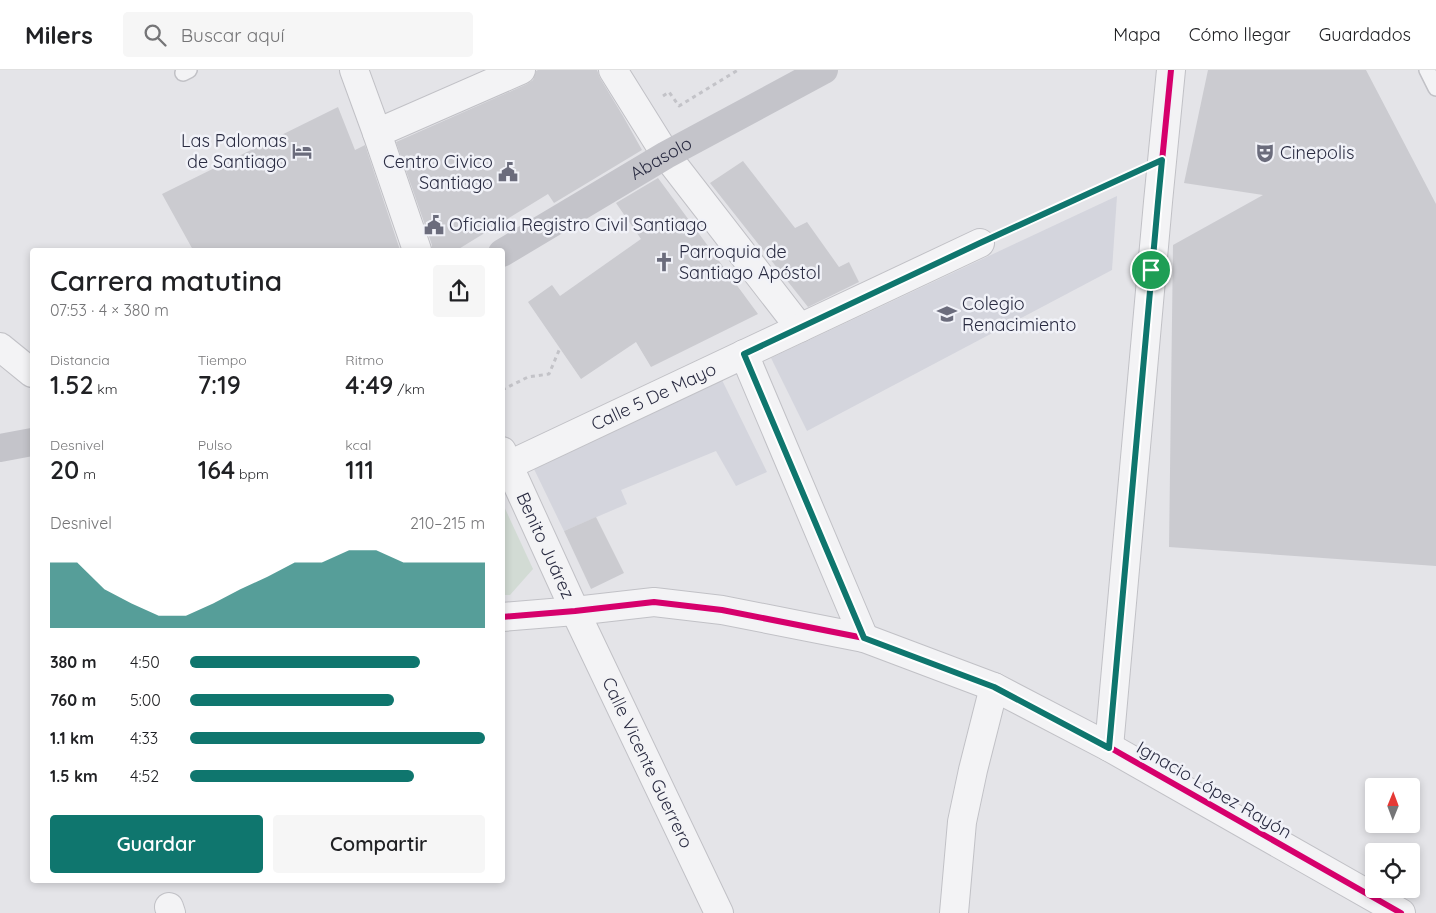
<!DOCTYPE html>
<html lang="es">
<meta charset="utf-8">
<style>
:root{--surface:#fff;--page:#f6f6f6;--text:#202124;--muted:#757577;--line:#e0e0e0;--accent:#0f766e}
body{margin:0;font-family:Quicksand,sans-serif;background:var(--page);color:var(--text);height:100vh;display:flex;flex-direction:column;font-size:19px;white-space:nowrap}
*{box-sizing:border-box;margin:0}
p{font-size:16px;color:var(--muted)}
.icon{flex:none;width:28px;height:28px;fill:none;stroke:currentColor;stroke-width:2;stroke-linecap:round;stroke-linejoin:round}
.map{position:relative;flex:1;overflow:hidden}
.sheet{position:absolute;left:30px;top:178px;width:475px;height:635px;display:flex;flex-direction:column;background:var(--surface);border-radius:5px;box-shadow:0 2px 8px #0003}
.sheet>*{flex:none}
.needle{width:32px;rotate:1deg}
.fabs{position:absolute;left:1365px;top:708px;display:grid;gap:10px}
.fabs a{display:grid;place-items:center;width:55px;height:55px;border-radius:5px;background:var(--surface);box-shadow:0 2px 8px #0003;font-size:25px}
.pin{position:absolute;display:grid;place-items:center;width:42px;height:42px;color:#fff;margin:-21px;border:2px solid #fff;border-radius:50%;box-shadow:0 1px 5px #0007}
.round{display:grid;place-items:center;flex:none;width:52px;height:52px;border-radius:5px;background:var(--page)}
.summary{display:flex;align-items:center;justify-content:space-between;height:85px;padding:0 20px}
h1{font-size:28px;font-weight:600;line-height:38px}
.stats{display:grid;grid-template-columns:repeat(3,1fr);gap:8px;height:85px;padding:5px 20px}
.stats div{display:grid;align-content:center}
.stats b{font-size:25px;font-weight:600}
.stats small{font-size:14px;font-weight:400}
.stats p{font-size:14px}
.chart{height:140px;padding:10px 20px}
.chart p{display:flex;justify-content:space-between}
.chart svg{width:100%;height:90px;margin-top:5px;fill:var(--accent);opacity:.7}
.cta{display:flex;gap:10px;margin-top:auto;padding:10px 20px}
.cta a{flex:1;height:58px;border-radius:5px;background:var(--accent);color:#fff;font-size:20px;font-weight:600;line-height:58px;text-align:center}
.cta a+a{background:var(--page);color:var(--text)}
ul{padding:0 20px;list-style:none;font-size:16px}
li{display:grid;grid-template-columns:80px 60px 1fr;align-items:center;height:38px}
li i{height:12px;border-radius:6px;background:var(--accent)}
header{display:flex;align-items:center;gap:30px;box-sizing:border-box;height:70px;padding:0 25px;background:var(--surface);border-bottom:1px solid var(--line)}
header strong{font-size:24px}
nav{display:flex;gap:28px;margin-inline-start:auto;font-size:18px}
.search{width:350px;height:45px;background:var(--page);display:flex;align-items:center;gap:12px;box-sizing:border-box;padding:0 18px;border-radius:5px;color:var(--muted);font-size:19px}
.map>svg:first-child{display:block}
.built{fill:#d4d5dd}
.park{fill:#d2dbd4}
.building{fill:#cbcbd0}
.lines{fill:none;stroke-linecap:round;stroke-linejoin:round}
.lane-casing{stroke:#c1c1c6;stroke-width:18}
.street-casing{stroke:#c1c1c6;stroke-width:30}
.path{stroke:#c3c3c8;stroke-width:3;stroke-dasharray:4 4;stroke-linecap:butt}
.lane{stroke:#f3f3f5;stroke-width:15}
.street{stroke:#f3f3f5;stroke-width:28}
.secondary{stroke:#c4c4ca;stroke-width:28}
.cycleway-casing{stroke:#f1f2f8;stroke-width:9}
.cycleway{stroke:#d6006c;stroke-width:6}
.route-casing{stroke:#fff;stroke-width:10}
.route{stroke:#0f766e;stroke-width:6}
.labels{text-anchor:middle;stroke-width:5;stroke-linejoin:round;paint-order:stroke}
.poi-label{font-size:18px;fill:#2a2c42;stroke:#f1f2f8;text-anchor:start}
.street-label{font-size:18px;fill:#2a2c42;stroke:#f1f2f8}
</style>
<header>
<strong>Milers</strong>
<div class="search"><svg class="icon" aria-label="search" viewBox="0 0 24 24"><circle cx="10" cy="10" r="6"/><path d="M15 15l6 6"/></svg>Buscar aquí</div>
<nav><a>Mapa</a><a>Cómo llegar</a><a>Guardados</a></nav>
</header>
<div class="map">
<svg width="1436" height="843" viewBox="0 0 1436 843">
<rect width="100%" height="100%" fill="#e4e4e8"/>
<g class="built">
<path d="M1117 126 1112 200 807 361 771 288Z"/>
<path d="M722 310 767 402 736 416 716 381 621 420 627 434 564 461 534 399Z"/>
</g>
<path class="park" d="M502 432 533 499 510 525H503Z"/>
<g class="building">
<path d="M538 0H597L600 8 623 46 642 80 554 133 548 124 457 180H432V175L396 72 527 14 533 10 536 1Z"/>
<path d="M1208 0H1366L1436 134V496L1169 477 1173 175 1263 125 1184 113Z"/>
<path d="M338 37 355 80 365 75 400 180H193L162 124Z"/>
<path d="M743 91 795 158 807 152 839 197 849 192 859 212 808 237 710 113Z"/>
<path d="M658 108 758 244 651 297 636 272 581 309 528 232 552 215 560 226 641 169 616 133Z"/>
<path d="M596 447 624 503 591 519 564 461Z"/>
</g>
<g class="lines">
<defs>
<g id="lane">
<path d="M1427 0 1436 18"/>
<path d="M183 3 189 0"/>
</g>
<g id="street">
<path d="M354 0 377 63 417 180"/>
<path d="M613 0 666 85 800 258"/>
<path d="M377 63 521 0"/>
<path d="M0 277 32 303"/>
<path d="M744 284 864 568"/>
<path id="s1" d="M502 381 575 541 719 843"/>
<path id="s2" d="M509 395 980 173"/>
<path d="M502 547 575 541 654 532 722 540 864 568 994 617 1109 677 1401 843"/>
<path d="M1109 677 1158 132 1171 0"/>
<path d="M169 837 171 843"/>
<path d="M954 843 962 752 973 700 994 617"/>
</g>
</defs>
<use href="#lane" class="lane-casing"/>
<use href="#street" class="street-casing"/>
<g class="path">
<path d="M663 26 669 22 679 36 738 0"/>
<path d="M1006 161 1132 104"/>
<path d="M502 320 528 307 549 304 560 278"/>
</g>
<use href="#lane" class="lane"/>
<use href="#street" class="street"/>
<g class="secondary">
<path id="s3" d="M502 183 666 85 824 0"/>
<path d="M0 378 32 372"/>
</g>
<defs>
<g id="cycleway">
<path d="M502 547 575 541 654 532 722 540 864 568 994 617 1109 677 1401 843"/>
<path d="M1109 677 1158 132 1171 0"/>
</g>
</defs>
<use href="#cycleway" class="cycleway-casing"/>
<use href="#cycleway" class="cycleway"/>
</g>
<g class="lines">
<defs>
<path id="route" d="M1162 90 1158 132 1109 678 994 617 864 568 744 284 980 173Z"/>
</defs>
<use href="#route" class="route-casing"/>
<use href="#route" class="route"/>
</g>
<defs>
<symbol id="hotel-bare" viewBox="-9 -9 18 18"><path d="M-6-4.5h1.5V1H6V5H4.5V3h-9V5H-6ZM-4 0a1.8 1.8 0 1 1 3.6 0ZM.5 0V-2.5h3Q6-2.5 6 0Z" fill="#6b6c7c" stroke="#f1f2f8" stroke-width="2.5" paint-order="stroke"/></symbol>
<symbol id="theatre-bare" viewBox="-9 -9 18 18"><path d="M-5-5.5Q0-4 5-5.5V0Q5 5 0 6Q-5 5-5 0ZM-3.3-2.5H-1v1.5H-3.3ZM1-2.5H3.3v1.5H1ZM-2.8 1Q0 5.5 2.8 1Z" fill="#6b6c7c" stroke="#f1f2f8" stroke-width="2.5" paint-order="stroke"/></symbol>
<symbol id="civic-bare" viewBox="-9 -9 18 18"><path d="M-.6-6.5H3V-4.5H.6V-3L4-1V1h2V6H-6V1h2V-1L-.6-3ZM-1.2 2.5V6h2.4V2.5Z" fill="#6b6c7c" stroke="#f1f2f8" stroke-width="2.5" paint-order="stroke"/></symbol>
<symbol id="church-bare" viewBox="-9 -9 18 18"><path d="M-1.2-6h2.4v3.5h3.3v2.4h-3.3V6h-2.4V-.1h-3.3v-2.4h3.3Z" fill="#6b6c7c" stroke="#f1f2f8" stroke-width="2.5" paint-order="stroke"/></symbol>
<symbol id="school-bare" viewBox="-9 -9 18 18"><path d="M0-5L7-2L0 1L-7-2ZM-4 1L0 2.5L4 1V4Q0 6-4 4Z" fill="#6b6c7c" stroke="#f1f2f8" stroke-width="2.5" paint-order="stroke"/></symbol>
</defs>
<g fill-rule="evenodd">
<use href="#hotel-bare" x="288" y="67" width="28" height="28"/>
<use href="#theatre-bare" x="1251" y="69" width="28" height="28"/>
<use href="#civic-bare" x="494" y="88" width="28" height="28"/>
<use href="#civic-bare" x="420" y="141" width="28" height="28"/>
<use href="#church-bare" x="650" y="178" width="28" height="28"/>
<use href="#school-bare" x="933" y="230" width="28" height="28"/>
</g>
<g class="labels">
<g class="poi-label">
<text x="287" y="77" text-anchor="end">Las Palomas<tspan x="287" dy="21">de Santiago</tspan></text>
<text x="1280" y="89">Cinepolis</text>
<text x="493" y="98" text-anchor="end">Centro Civico<tspan x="493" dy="21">Santiago</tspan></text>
<text x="449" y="161">Oficialia Registro Civil Santiago</text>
<text x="679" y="188">Parroquia de<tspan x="679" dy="21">Santiago Apóstol</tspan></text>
<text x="962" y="240">Colegio<tspan x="962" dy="21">Renacimiento</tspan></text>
</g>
<g class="street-label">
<text dy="6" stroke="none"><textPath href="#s3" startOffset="185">Abasolo</textPath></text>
<text dy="6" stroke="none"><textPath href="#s2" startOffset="160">Calle 5 De Mayo</textPath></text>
<text dy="6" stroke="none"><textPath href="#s1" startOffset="104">Benito Juárez</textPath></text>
<text dy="6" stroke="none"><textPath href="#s1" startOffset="344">Calle Vicente Guerrero</textPath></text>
<text transform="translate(1214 720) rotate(30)" y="6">Ignacio López Rayón</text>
</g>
</g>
</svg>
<div class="fabs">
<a><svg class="needle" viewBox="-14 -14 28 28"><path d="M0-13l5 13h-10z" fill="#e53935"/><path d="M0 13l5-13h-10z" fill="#757577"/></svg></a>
<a><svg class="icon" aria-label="locate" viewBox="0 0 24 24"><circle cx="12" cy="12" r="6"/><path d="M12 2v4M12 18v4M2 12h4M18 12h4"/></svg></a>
</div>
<div class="pin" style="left:1151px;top:200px;background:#1e9e55"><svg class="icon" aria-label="arrive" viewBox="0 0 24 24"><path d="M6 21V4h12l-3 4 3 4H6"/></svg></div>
<section class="sheet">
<div class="summary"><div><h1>Carrera matutina</h1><p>07:53 · 4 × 380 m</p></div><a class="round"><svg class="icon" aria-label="share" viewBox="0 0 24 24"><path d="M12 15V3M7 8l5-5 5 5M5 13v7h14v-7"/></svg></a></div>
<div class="stats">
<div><p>Distancia</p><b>1.52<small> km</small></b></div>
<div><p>Tiempo</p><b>7:19</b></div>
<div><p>Ritmo</p><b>4:49<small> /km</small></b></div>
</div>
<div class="stats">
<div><p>Desnivel</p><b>20<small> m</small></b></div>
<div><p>Pulso</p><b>164<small> bpm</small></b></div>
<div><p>kcal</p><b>111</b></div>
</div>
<div class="chart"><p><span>Desnivel</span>210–215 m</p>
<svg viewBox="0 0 160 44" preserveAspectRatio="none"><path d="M0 44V12L10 12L20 25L30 32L40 38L50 38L60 32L70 25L80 19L90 12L100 12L110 6L120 6L130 12L140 12L150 12L160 12V44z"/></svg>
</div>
<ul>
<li><b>380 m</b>4:50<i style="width:78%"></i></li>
<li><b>760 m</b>5:00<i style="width:69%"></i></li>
<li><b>1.1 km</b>4:33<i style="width:100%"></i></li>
<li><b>1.5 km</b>4:52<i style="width:76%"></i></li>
</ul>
<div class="cta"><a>Guardar</a><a>Compartir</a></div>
</section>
</div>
